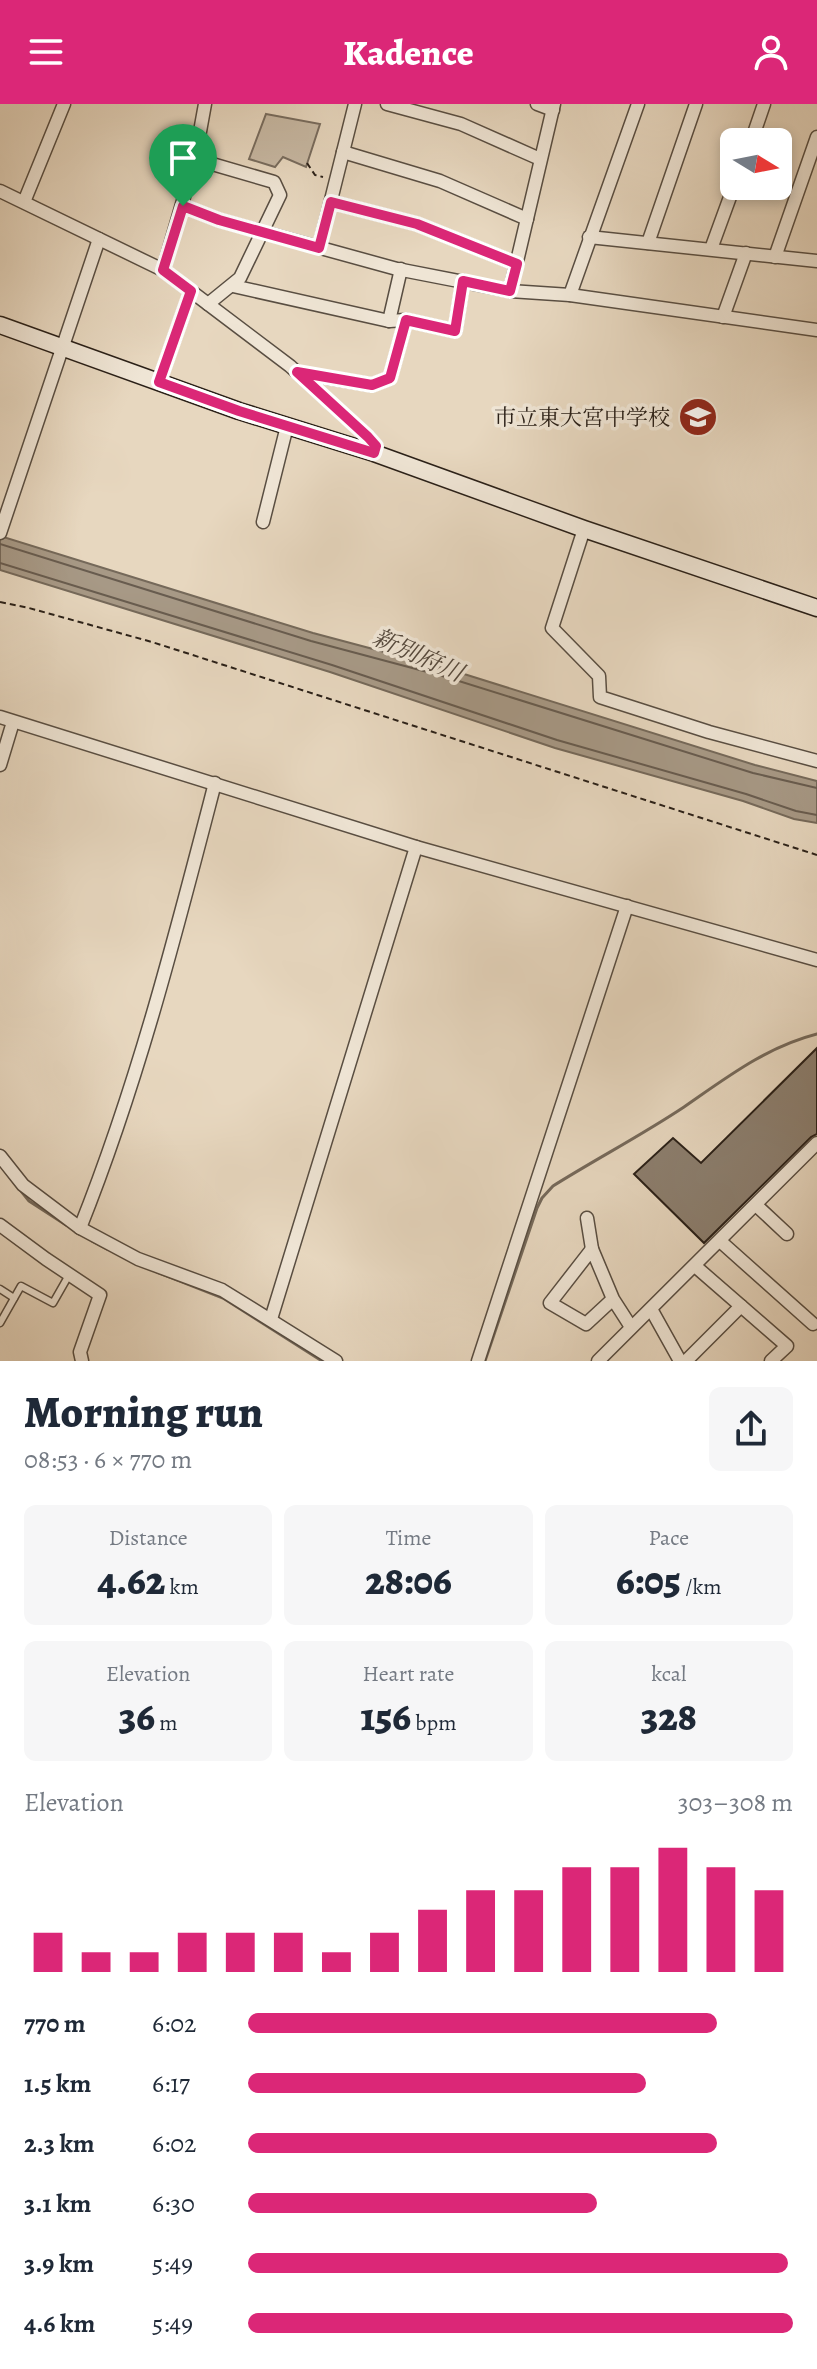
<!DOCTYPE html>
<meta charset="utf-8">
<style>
:root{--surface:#fff;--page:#f6f6f7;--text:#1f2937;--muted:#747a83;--accent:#db2777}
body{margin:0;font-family:Alegreya,"Noto Serif JP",serif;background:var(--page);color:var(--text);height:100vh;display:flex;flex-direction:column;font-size:30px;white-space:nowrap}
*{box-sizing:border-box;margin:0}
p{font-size:26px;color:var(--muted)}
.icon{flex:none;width:44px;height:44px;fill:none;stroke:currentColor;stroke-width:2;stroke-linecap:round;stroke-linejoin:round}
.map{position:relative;height:1257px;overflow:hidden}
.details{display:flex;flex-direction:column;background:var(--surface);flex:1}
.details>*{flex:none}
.needle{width:52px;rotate:100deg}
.controls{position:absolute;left:720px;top:24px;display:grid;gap:16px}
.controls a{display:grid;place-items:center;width:72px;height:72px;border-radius:12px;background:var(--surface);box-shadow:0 4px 12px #0003;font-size:40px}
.pin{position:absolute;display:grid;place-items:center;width:68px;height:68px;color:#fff;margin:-82px -34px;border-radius:50% 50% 50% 0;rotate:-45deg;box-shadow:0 0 8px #0007}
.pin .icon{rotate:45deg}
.round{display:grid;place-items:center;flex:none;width:84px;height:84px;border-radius:12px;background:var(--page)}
.summary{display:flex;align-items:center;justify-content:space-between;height:136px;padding:0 24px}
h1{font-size:44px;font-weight:800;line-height:60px}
.figures{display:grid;grid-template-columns:repeat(3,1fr);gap:12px;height:136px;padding:8px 24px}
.figures div{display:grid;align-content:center;border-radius:12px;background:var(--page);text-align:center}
.figures b{font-size:40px;font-weight:800}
.figures small{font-size:22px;font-weight:400}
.figures p{font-size:22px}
.chart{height:224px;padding:16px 24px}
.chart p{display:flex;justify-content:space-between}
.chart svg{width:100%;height:144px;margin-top:8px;stroke:var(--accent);stroke-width:6}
ul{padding:0 24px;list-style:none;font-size:26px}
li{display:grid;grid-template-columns:128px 96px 1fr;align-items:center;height:60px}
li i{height:20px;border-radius:10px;background:var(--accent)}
header{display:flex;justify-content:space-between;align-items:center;height:104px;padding:0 24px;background:var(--accent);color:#fff;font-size:36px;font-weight:800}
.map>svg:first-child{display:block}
.green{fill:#c7b8a3;stroke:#786c5e;stroke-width:2}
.water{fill:#a79986;stroke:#75695a;stroke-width:2}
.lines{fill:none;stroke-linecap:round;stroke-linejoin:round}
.shore{stroke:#685c4f;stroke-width:2}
.stream{stroke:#75695a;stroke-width:3}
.building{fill:#8c7f6f;stroke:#2a2018;stroke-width:2}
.lane-casing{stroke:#594e42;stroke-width:9}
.street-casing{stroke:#594e42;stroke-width:15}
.secondary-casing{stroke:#2a2018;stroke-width:19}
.path{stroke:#2a2018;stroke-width:2;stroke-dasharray:6 4;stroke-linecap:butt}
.lane{stroke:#efe5d5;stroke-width:6}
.street{stroke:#efe5d5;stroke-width:12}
.secondary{stroke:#efe5d5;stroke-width:16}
.route-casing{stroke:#fff;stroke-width:16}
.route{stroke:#db2777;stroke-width:10}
.labels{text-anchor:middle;stroke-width:7;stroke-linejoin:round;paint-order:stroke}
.poi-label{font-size:22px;fill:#2a2018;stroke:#efe5d5;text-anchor:end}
.water-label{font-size:24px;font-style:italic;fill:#564a3e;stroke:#efe5d5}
</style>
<header><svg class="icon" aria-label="menu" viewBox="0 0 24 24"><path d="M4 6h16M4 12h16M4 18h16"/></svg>Kadence<svg class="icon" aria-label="person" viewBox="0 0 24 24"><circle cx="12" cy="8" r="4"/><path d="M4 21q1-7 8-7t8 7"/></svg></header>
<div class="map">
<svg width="817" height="1257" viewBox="0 0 817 1257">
<rect width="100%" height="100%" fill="#e7d7bf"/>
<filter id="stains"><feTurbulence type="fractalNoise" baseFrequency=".0025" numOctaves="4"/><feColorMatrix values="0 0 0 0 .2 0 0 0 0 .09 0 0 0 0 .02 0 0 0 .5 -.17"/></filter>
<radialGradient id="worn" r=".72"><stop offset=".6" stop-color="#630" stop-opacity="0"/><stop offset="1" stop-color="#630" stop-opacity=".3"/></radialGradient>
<path class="green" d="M266 10 320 20 306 63 283 53 275 63 249 55Z"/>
<path class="water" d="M0 432 313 529 448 565 755 661 817 677V719L794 715 743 697 555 644 330 568 0 466Z"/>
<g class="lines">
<g class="shore">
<path d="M0 440 311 537 446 573 753 669 817 684"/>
<path d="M0 459 332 561 557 636 746 690 796 707 817 711"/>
</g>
<g class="stream">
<path d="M21 1087 29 1097 66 1121"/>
<path d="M92 1137 107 1145"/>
<path d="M157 1168 223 1194 322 1257"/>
<path d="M485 1257 537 1104 542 1094 553 1082C596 1055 642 1031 684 1003 726 974 766 943 817 930"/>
</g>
</g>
<path class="building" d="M817 944V1030L811 1033 704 1139 634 1070 673 1034 701 1059Z"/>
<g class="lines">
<defs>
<g id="lane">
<path d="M0 1185 14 1194"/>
<path d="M0 1219 21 1182 53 1199 69 1171"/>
</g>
<g id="street">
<path d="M387 0 461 20 540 55"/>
<path d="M537 0 553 6"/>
<path d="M751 38 764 0"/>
<path d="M343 48 440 77 527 115"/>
<path d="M195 55 274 78 280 91 240 174 208 200"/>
<path d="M0 87 163 166 290 262 368 333 376 342 374 349"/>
<path d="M24 98 64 0"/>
<path d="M331 98 417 120 517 160"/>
<path d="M183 102 219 116 397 165 510 187 570 191 817 226"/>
<path d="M589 133 817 157"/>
<path d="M648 139 696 0"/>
<path d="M319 144 355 0"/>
<path d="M711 145 734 82"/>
<path d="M775 153 817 33"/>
<path d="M163 166 195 55 205 0"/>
<path d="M233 182 389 217 406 216 455 227 463 177"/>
<path d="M510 187 554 0"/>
<path d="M570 191 638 0"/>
<path d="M723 213 746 149"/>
<path d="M389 217 401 165"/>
<path d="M300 269 372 281 390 274 406 216"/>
<path d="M159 278 191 187"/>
<path d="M263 418 287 322"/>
<path d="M584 425 552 524 599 572 600 593 709 628 817 657"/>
<path d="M0 429 99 135"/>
<path d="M0 613 416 743 817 856"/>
<path d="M0 661 13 618"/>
<path d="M0 1052 23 1081 80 1124 138 1155 222 1186 336 1257"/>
<path d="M756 1101 787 1130"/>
<path d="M587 1114 592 1145"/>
<path d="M0 1121 46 1155 100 1191 80 1248 82 1257"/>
<path d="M80 1124C138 979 176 829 215 679"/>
<path d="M720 1137 813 1220"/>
<path d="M695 1162 787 1242 771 1257"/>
<path d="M613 1195 586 1220 550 1199 592 1145 613 1195 631 1223"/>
<path d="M651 1205 680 1257"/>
<path d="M271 1215 416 743"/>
<path d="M478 1257 627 802"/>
<path d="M598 1257 817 1039"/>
<path d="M686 1257 741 1202"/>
</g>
<path id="secondary" d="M0 221 239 307 374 349 584 425 817 504"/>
</defs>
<use href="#lane" class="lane-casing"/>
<use href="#street" class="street-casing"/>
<use href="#secondary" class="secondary-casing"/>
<g class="path">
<path d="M307 59 315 71 323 73"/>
<path d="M0 498 29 504 152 538 817 751"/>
</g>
<use href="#lane" class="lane"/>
<use href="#street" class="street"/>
<use href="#secondary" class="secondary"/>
</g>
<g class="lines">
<defs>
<path id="route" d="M331 98 417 120 517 160 510 187 463 177 455 227 406 216 390 274 372 281 297 268 368 333 376 342 374 349 239 307 159 278 191 187 163 166 183 102 219 116 319 144Z"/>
</defs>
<use href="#route" class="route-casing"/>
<use href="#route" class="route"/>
</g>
<defs>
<symbol id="school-disc" viewBox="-11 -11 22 22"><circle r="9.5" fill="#8f2418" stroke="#efe5d5"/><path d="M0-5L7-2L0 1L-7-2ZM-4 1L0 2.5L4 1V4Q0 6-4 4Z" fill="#fff"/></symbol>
</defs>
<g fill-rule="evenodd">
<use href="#school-disc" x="676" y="291" width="44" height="44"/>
</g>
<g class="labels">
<g class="poi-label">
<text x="670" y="321">市立東大宮中学校</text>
</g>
<g class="water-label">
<text transform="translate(418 551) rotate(24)" y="8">新別府川</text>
</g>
</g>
<rect width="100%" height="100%" filter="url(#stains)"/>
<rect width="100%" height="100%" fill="url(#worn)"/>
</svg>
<div class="controls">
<a><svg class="needle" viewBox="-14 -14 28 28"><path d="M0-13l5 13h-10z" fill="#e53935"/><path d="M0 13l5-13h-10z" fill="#747a83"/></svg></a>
</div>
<div class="pin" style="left:183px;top:102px;background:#1e9e55"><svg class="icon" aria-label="arrive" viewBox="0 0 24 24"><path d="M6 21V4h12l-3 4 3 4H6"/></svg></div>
</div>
<section class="details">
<div class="summary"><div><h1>Morning run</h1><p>08:53 · 6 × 770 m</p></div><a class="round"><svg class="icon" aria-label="share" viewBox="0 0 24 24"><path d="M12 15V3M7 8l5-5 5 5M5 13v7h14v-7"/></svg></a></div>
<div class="figures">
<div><p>Distance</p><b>4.62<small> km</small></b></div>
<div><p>Time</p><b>28:06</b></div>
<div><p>Pace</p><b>6:05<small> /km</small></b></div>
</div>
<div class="figures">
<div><p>Elevation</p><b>36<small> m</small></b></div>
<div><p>Heart rate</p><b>156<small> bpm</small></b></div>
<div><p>kcal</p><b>328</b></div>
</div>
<div class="chart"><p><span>Elevation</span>303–308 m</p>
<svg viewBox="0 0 160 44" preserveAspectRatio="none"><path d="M5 44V32M15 44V38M25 44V38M35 44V32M45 44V32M55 44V32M65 44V38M75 44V32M85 44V25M95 44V19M105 44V19M115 44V12M125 44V12M135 44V6M145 44V12M155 44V19"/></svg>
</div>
<ul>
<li><b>770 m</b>6:02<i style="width:86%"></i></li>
<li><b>1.5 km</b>6:17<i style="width:73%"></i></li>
<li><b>2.3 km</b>6:02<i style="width:86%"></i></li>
<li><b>3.1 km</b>6:30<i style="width:64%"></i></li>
<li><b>3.9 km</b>5:49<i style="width:99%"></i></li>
<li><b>4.6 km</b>5:49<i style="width:100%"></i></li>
</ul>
</section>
